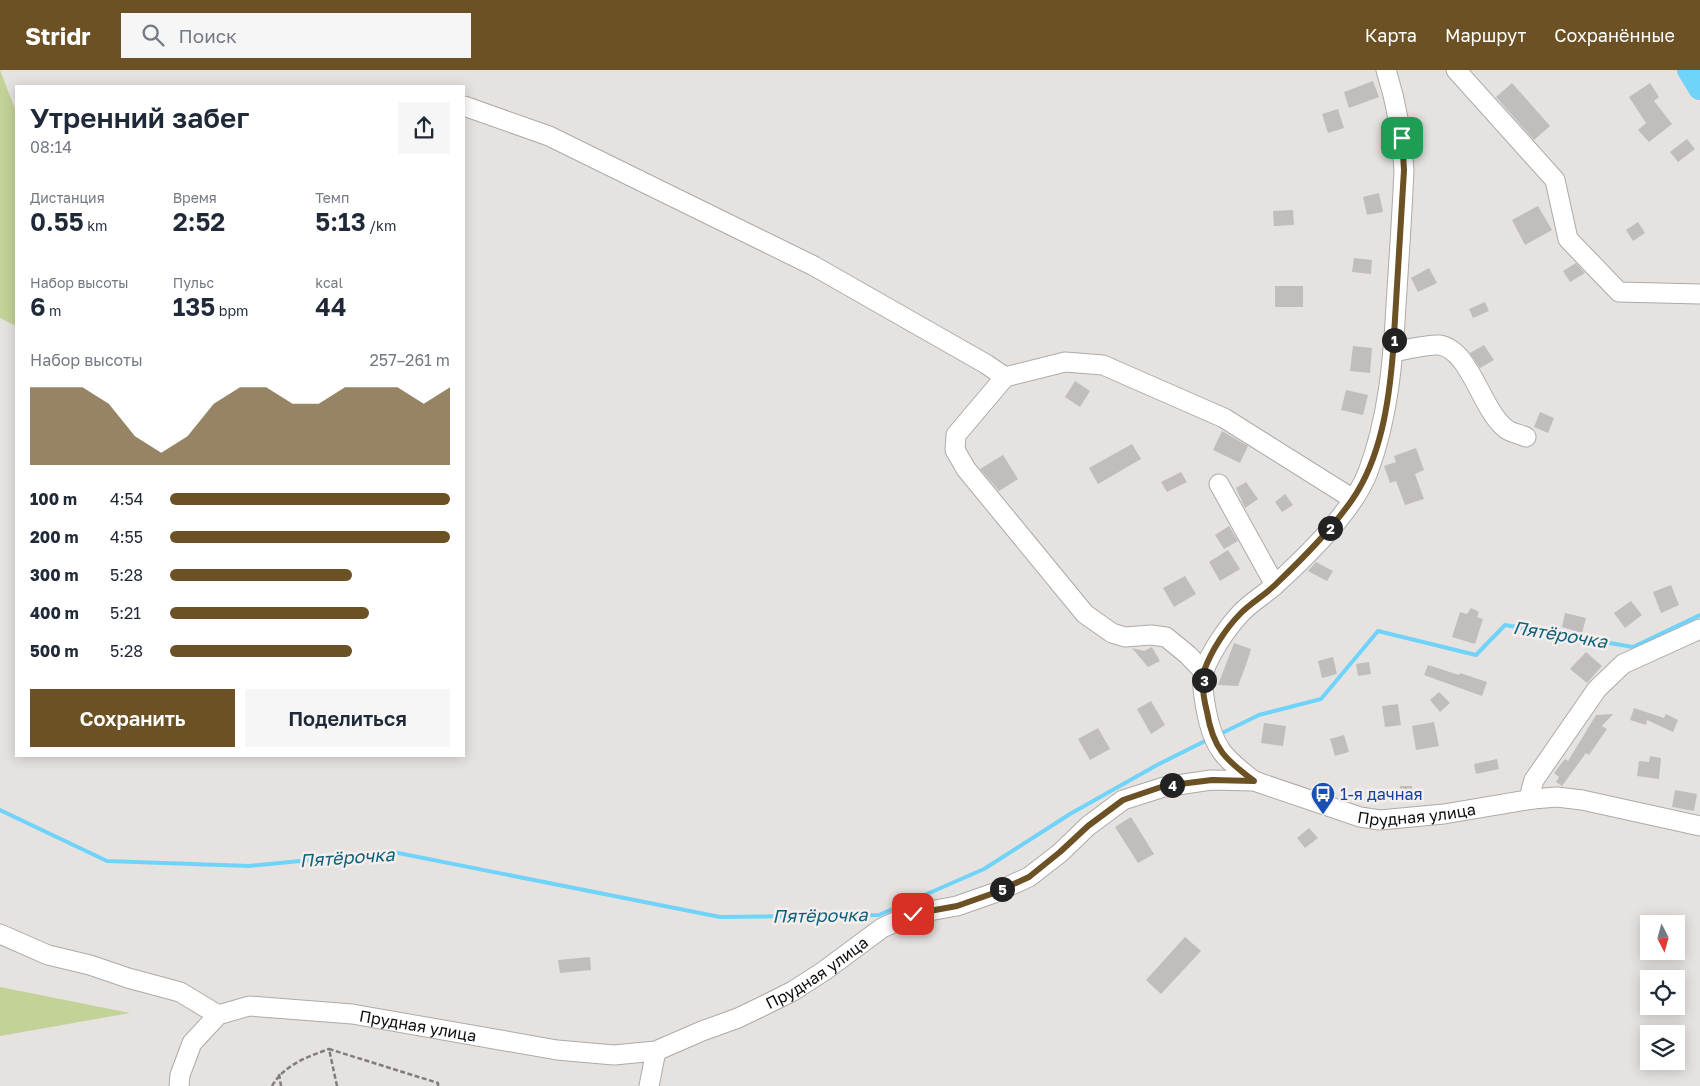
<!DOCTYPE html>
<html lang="ru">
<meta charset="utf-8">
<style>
:root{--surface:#fff;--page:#f6f6f7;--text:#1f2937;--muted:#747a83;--accent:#6c5124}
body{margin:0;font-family:"Golos Text",sans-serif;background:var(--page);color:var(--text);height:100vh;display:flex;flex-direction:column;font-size:19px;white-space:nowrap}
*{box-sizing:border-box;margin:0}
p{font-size:16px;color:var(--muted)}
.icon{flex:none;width:28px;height:28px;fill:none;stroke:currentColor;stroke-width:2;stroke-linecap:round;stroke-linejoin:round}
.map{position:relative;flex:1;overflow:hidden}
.details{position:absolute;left:15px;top:15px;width:450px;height:672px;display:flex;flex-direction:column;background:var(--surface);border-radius:0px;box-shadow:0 2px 12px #0003}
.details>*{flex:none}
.needle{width:32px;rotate:174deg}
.buttons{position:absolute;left:1640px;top:845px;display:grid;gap:10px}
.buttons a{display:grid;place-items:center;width:45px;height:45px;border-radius:0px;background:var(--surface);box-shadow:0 2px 12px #0003;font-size:25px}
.pin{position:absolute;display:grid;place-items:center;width:42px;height:42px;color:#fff;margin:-21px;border-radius:10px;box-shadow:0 2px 8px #0006}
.km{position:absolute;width:25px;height:25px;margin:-12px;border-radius:50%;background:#222;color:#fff;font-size:14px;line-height:25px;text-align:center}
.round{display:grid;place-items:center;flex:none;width:52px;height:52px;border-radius:0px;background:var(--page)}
.head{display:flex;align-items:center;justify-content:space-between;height:85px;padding:0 15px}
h1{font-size:28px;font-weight:600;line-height:38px}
.stats{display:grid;grid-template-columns:repeat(3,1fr);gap:8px;height:85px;padding:5px 15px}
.stats div{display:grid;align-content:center}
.stats b{font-size:25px;font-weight:600}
.stats small{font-size:14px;font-weight:400}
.stats p{font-size:14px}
.chart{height:140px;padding:10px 15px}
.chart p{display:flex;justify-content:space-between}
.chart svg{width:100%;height:90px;margin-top:5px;fill:var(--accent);opacity:.7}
.button{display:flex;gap:10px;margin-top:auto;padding:10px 15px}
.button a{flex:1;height:58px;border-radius:0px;background:var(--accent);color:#fff;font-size:20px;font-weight:600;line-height:58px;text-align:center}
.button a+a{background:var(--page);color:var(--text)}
ul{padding:0 15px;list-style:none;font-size:16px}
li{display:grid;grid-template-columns:80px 60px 1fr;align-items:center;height:38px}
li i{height:12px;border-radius:6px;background:var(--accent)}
header{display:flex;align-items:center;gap:30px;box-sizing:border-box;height:70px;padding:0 25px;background:var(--accent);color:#fff}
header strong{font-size:24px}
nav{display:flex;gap:28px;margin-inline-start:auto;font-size:18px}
.search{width:350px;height:45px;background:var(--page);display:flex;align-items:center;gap:12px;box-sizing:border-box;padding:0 18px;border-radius:0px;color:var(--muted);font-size:19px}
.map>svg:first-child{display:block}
.green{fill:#c3d297}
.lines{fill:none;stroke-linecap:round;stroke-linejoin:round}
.stream{stroke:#70d3fa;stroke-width:4}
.river{stroke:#70d3fa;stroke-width:24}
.building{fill:#c1bdbc}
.minor-casing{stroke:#adaaa8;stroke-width:21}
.path{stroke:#807d7c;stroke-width:2.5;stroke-dasharray:5 2.5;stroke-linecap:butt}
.minor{stroke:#fff;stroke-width:19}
.route-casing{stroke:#fff;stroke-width:10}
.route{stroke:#6c5124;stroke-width:6}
.labels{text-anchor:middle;stroke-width:5;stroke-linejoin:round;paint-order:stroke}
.transit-label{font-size:16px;fill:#164399;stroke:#f3efed;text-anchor:start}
.street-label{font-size:16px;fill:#100f0f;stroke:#f3efed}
.water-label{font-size:18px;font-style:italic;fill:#10607b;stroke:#f3efed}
</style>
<header>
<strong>Stridr</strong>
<div class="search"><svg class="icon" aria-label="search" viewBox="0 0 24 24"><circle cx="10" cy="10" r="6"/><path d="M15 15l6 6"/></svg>Поиск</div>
<nav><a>Карта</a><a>Маршрут</a><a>Сохранённые</a></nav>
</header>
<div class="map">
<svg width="1700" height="1016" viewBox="0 0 1700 1016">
<rect width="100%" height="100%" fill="#e6e2e0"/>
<g class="green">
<path d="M0 0 16 42V256L0 248Z"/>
<path d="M0 917 130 943 0 966Z"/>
</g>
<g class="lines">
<g class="stream">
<path d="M1218 665 1259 645 1321 629 1378 561 1476 585 1505 555 1633 577 1700 545"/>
<path d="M0 740 107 791 249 796 393 782 720 847 879 845 984 799 1070 744 1157 695 1209 669"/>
</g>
<path class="river" d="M1689 0 1700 18"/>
</g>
<g class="building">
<path d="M1373 11 1379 27 1349 38 1344 22Z"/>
<path d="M1512 13 1550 56 1534 70 1496 27Z"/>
<path d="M1650 13 1659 27 1654 31 1672 54 1649 72 1638 60 1646 53 1629 27Z"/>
<path d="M1338 39 1344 58 1328 63 1322 44Z"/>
<path d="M1687 69 1695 79 1678 92 1670 82Z"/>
<path d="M1379 123 1383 142 1367 145 1363 127Z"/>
<path d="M1538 136 1552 160 1525 175 1512 150Z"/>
<path d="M1293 140 1294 155 1274 156 1273 141Z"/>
<path d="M1638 152 1645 163 1633 171 1626 160Z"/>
<path d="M1354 188 1372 190 1371 204 1352 202Z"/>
<path d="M1576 193 1585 203 1570 212 1563 201Z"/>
<path d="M1429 198 1437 213 1418 222 1411 208Z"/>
<rect x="1275" y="216" width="28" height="21"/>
<path d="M1485 232 1489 241 1473 248 1469 239Z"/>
<path d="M1484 275 1494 290 1480 298 1470 283Z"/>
<path d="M1353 276 1372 278 1370 303 1350 301Z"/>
<path d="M1075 311 1090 321 1080 337 1065 327Z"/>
<path d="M1346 320 1368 325 1363 345 1341 340Z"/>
<path d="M1540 342 1554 348 1548 363 1534 357Z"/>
<path d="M1222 361 1248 376 1240 393 1213 380Z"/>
<path d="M1132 374 1141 389 1098 414 1089 398Z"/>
<path d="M1416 378 1424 400 1415 404 1424 429 1405 435 1396 411 1390 413 1384 396 1396 392 1394 386Z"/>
<path d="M1003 385 1018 409 999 421 980 399Z"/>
<path d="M1181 402 1187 412 1167 422 1161 412Z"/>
<path d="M1246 412 1258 429 1245 438 1236 418Z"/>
<path d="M1285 424 1293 435 1282 442 1275 432Z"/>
<path d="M1229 456 1238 471 1224 479 1215 465Z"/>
<path d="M1228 480 1240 499 1220 511 1209 492Z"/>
<path d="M1316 492 1333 501 1327 511 1308 501Z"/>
<path d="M1185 506 1196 524 1174 537 1163 518Z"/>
<path d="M1671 515 1679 535 1661 543 1653 522Z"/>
<path d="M1631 531 1642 545 1625 558 1614 543Z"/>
<path d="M1471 538 1479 542 1477 547 1483 549 1475 574 1452 567 1460 542 1467 544Z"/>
<path d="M1565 543 1586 548 1582 563 1562 557Z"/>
<path d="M1234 573 1251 579 1246 595 1238 616 1218 615Z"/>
<path d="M1152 577 1160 591 1148 597 1132 578 1144 581Z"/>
<path d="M1586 582 1602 596 1587 613 1570 599Z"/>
<path d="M1333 587 1337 604 1322 608 1318 591Z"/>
<path d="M1369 592 1371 604 1358 606 1356 594Z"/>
<path d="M1428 595 1459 605 1460 603 1487 612 1482 626 1424 605Z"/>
<path d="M1439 622 1450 633 1440 642 1430 630Z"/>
<path d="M1151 631 1165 655 1151 664 1137 639Z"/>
<path d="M1398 634 1401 655 1385 657 1382 636Z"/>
<path d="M1634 638 1664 648 1666 644 1678 650 1673 662 1647 650 1646 655 1630 650Z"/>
<path d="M1613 644 1602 656 1607 659 1589 685 1586 683 1562 716 1556 712 1559 707 1554 703 1565 689 1568 691 1596 645Z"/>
<path d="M1434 652 1439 676 1416 680 1412 656Z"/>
<path d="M1264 653 1286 656 1283 676 1261 673Z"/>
<path d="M1098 658 1110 679 1090 690 1078 669Z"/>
<path d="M1344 665 1349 682 1335 686 1330 669Z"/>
<path d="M1650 686 1661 688 1659 709 1637 706 1639 691 1649 692Z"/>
<path d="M1497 689 1499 699 1476 704 1474 694Z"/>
<path d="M1400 716H1412V730L1400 731Z"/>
<path d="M1675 720 1697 724 1694 741 1672 737Z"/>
<path d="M1131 747 1154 784 1138 793 1115 757Z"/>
<path d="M1309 758 1318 768 1305 778 1297 768Z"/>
<path d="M1185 867 1201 881 1161 924 1146 910Z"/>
<path d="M590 887 591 900 560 903 558 890Z"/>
</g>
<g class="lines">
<defs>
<g id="minor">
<path d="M1456 0 1555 110 1568 169 1619 222 1700 224"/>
<path d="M464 36 549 66 814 196 986 294 1005 307 1065 292 1103 295 1224 348 1353 429"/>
<path d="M1393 282C1406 280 1427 274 1439 275 1470 279 1481 339 1505 358 1510 363 1520 364 1526 367"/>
<path d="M1005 307 956 365 955 380 966 399 1085 544 1112 563 1125 567 1151 565 1166 567 1188 585 1204 602"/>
<path d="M1219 414 1275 515"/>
<path d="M1254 711C1224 688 1213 678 1206 639 1204 628 1201 612 1204 601 1210 583 1227 558 1240 544 1250 533 1264 525 1275 515 1306 487 1353 441 1368 402 1388 349 1393 292 1396 235 1399 190 1402 145 1404 100 1402 64 1397 34 1386 0"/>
<path d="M1533 729 1531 720 1534 710 1597 619 1623 594 1700 559"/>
<path d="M0 864 48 885 90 895 128 908 180 922 218 945"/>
<path id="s1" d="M179 1016 180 1005 192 973 218 945 249 936 352 944 557 980 614 985 656 981 702 961 738 948 763 936 793 921 824 901 882 858 913 844 957 836 994 823 1029 807 1060 783 1088 756 1123 730 1164 717 1211 710 1254 711 1360 747 1380 750 1444 744 1533 729 1557 727 1582 730 1700 756"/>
<path d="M649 1016 656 981"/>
</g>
</defs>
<use href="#minor" class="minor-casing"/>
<g class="path">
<path d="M279 1004 281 1016"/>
<path d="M272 1016C284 995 307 987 329 979"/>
<path d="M337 1016 329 979 438 1013V1016"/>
</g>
<use href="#minor" class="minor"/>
</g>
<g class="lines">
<defs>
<path id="route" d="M913 844 957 836 994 823 1029 807 1060 782 1088 756 1123 730 1164 716 1212 710 1254 711C1226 690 1213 679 1207 642 1204 630 1201 613 1204 601 1211 581 1226 558 1241 543 1251 533 1265 525 1276 514 1303 488 1330 461 1352 430 1381 388 1389 332 1393 282L1404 100 1402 68"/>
</defs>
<use href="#route" class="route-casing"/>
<use href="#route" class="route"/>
</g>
<defs>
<symbol id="bus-pin" viewBox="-11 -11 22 30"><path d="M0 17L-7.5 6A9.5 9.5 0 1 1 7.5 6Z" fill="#1a4fb4" stroke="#f3efed"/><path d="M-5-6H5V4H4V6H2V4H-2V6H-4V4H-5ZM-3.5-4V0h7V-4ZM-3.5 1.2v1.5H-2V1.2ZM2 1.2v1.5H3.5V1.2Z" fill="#fff"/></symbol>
</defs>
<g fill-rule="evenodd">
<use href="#bus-pin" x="1309" y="710" width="28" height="38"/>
</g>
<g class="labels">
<g class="transit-label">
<text x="1340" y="730">1-я дачная</text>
</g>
<g class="street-label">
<text dy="6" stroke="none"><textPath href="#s1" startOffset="1366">Прудная улица</textPath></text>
<text dy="6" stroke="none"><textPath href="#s1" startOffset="706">Прудная улица</textPath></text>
<text dy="6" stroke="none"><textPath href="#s1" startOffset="286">Прудная улица</textPath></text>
</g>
<g class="water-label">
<text transform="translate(1560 565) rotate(9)" y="6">Пятёрочка</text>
<text transform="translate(347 788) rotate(-4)" y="6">Пятёрочка</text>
<text transform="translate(820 846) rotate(-1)" y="6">Пятёрочка</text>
</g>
</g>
</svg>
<div class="buttons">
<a><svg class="needle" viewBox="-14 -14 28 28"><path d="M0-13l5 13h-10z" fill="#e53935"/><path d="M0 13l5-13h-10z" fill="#747a83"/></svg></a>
<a><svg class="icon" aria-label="locate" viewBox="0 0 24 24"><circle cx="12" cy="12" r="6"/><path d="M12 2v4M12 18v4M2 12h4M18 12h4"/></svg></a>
<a><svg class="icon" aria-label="layers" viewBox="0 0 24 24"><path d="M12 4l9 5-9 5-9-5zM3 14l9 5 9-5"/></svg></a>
</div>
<div class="pin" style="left:1402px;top:68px;background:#1e9e55"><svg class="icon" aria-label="arrive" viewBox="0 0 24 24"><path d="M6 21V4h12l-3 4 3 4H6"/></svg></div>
<div class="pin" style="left:913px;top:844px;background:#d93025"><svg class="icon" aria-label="check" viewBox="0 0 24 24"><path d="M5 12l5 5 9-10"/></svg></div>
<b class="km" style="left:1394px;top:270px">1</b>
<b class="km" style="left:1330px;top:458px">2</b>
<b class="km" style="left:1204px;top:610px">3</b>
<b class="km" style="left:1172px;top:715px">4</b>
<b class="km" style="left:1002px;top:819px">5</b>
<section class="details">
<div class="head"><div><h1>Утренний забег</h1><p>08:14</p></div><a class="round"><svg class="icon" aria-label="share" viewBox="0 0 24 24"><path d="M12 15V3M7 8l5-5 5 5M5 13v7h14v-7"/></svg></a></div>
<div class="stats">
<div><p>Дистанция</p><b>0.55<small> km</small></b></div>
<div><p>Время</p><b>2:52</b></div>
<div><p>Темп</p><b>5:13<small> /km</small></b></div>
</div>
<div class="stats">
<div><p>Набор высоты</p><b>6<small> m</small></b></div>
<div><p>Пульс</p><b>135<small> bpm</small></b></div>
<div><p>kcal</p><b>44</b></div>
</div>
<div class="chart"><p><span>Набор высоты</span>257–261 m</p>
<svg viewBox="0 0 160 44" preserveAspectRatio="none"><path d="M0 44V6L10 6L20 6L30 14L40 30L50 38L60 30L70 14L80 6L90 6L100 14L110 14L120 6L130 6L140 6L150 14L160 6V44z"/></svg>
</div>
<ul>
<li><b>100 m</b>4:54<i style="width:100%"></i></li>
<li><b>200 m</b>4:55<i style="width:100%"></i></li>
<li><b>300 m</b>5:28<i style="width:65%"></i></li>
<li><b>400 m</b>5:21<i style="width:71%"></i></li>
<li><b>500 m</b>5:28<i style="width:65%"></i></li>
</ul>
<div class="button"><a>Сохранить</a><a>Поделиться</a></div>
</section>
</div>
